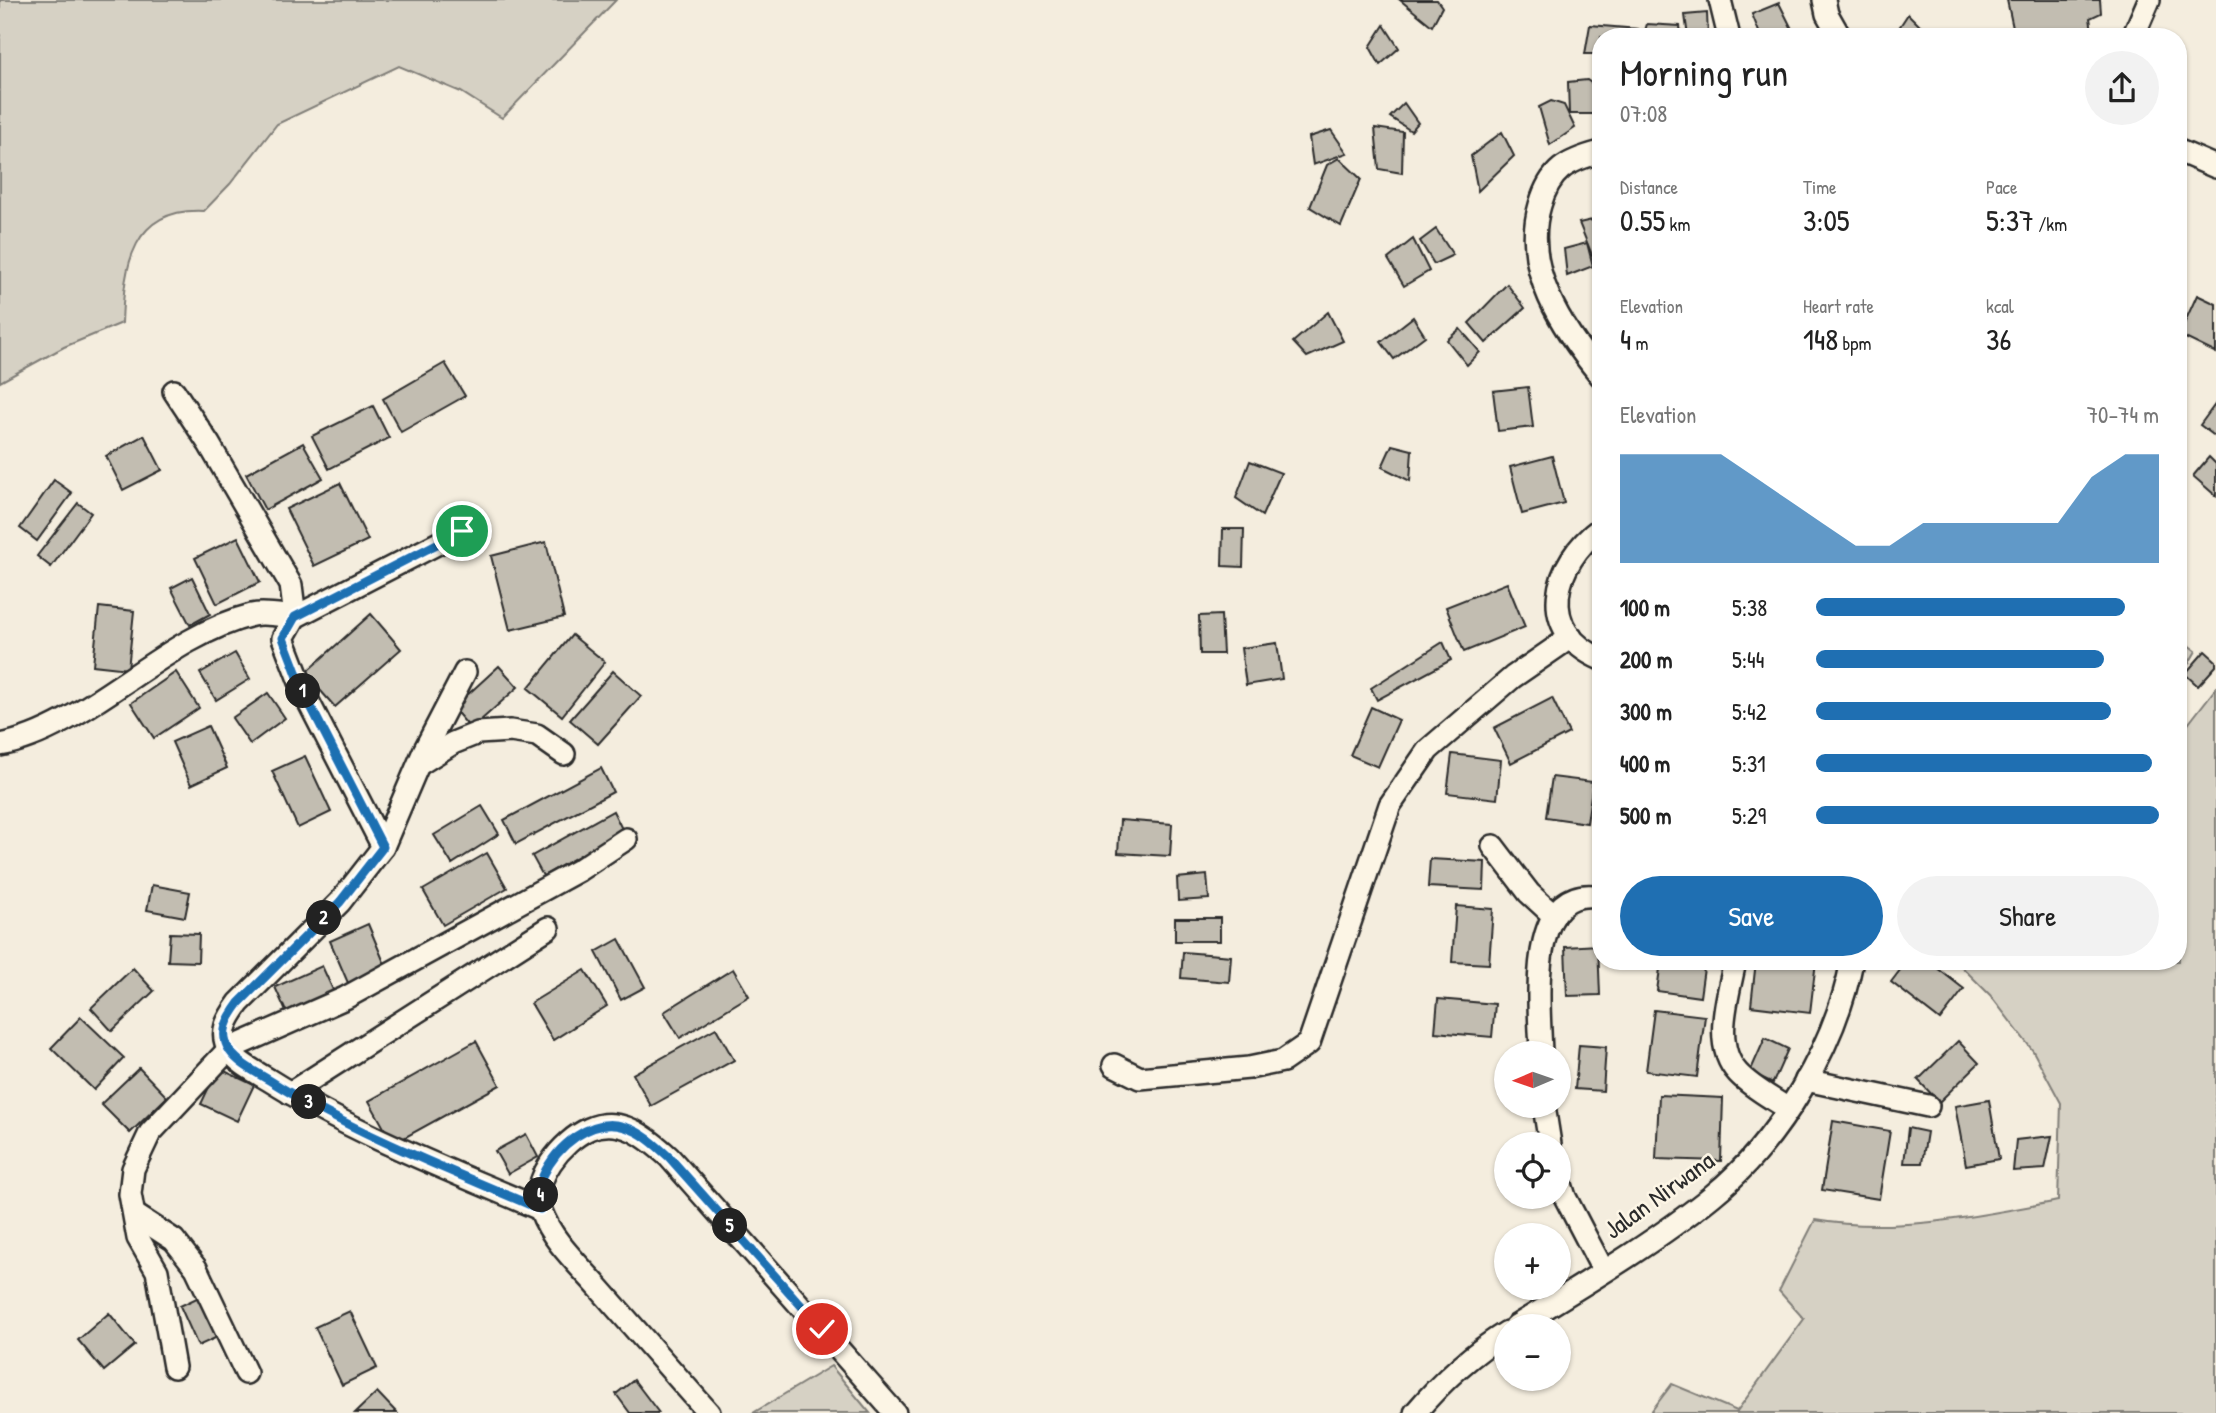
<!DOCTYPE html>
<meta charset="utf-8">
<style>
:root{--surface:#fff;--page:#f2f2f2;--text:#222;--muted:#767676;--accent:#1f6fb2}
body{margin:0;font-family:"Patrick Hand",sans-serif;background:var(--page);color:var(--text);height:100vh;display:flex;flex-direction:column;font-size:26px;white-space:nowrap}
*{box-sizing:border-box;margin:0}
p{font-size:23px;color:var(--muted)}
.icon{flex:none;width:38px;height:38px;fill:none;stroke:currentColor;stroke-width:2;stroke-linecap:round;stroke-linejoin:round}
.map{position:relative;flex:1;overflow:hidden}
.drawer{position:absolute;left:1592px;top:28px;width:595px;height:942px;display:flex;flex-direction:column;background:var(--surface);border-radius:28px;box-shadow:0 2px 5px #0004}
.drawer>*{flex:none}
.needle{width:46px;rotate:268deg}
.buttons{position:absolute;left:1494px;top:1041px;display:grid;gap:14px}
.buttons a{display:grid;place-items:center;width:77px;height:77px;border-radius:50%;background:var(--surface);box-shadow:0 2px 5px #0004;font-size:35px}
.pin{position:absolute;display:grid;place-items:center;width:60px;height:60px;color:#fff;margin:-30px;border:4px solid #fff;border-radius:50%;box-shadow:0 2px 7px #0007}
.km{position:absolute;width:35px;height:35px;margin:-18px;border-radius:50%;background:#222;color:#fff;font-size:19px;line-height:35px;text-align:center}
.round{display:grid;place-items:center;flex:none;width:74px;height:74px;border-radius:37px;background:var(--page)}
.overview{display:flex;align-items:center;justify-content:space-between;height:119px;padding:0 28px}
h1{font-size:38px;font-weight:600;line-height:52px}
.stats{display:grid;grid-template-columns:repeat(3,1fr);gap:10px;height:119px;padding:7px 28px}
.stats div{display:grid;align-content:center}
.stats b{font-size:30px;font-weight:600}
.stats small{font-size:19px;font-weight:400}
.stats p{font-size:19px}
.chart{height:196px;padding:14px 28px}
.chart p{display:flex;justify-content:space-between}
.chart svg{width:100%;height:126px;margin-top:7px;fill:var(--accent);opacity:.7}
.button{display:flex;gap:14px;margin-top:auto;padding:14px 28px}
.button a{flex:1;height:80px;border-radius:42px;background:var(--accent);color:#fff;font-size:28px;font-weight:600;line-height:80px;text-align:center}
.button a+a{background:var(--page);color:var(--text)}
ul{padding:0 28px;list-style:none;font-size:23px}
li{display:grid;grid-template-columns:112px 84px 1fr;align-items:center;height:52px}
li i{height:18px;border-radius:9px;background:var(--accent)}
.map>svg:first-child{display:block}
.green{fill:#d6d1c4;stroke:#807e78;stroke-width:2}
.building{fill:#c2bdb1;stroke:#2b2b2b;stroke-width:2}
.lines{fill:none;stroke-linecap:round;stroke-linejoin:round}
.minor-casing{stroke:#2b2b2b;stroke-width:26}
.minor{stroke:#fcf5e5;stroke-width:21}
.route-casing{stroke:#fff;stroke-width:14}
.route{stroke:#1f6fb2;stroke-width:9}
.labels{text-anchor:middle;stroke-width:5;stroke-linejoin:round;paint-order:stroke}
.street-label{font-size:26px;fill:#2b2b2b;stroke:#fcf5e5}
</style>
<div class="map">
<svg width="2216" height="1413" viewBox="0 0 2216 1413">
<rect width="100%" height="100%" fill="#f4edde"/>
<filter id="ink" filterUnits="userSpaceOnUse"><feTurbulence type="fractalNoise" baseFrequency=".0143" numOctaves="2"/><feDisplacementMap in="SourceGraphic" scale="14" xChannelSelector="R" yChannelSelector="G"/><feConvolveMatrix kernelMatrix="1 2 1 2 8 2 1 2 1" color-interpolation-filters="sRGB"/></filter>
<g filter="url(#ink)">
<g class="green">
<path d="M0 0H616L502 118 461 92 399 66 277 124 230 184 204 211C132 207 124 266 122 323L64 347 0 382Z"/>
<path d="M2184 642 2196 651 2179 680V646Z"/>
<path d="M2216 688V1413H1650L1672 1384 1737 1411 1804 1319 1779 1291 1815 1220C1895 1234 1979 1216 2058 1201L2061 1103 2033 1051 1990 995 1956 961H2179V736Z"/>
<path d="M831 1366 870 1413H753Z"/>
</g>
<g class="building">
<path d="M1400 0H1437L1442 7 1432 26Z"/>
<path d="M2007 0H2100L2101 13 2090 18 2093 37H2044L2042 30 2013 28Z"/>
<path d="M1779 3 1796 37H1761L1752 14Z"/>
<path d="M1707 13 1708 37H1688L1685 15Z"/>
<path d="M1908 14 1931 37H1893Z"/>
<path d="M1647 24 1680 26 1681 37H1643Z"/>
<path d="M1384 25 1399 48 1380 65 1370 47Z"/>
<path d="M1590 25 1638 29 1637 37H1601V54H1585Z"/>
<path d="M1587 80 1598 88 1599 114H1569L1568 82Z"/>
<path d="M1551 101 1564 105 1575 128 1550 145 1539 107Z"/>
<path d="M1404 103 1418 123 1411 131 1390 117Z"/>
<path d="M1375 128 1403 132 1402 173 1379 169Z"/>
<path d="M1331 130 1347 153 1313 165 1309 137Z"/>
<path d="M1502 132 1514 156 1478 191 1471 156Z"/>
<path d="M1339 158 1361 179 1341 226 1310 207 1327 165Z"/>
<path d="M1601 218V266L1597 267 1579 223Z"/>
<path d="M1436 229 1453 255 1434 264 1420 241Z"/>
<path d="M1413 239 1429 271 1404 286 1388 259Z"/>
<path d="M1587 243 1593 266 1567 276 1564 249Z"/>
<path d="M1507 284 1525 308 1486 343 1469 323Z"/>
<path d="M2197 295 2216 304V353L2179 335Z"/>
<path d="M1328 312 1343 341 1307 357 1293 342Z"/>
<path d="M1413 317 1425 336 1394 359 1381 342Z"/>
<path d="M1460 329 1480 352 1467 365 1447 340Z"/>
<path d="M445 363 465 396 401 432 383 399Z"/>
<path d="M1528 387 1533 427 1498 431 1493 391Z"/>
<path d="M2216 403V437L2200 425Z"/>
<path d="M373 406 389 438 329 469 312 436Z"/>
<path d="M144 435 162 470 123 490 106 456Z"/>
<path d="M303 443 323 478 265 510 246 474Z"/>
<path d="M1392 445 1412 450 1410 481 1382 467Z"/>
<path d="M1552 456 1564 503 1522 514 1510 467Z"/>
<path d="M2209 457 2216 464V496L2193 476Z"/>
<path d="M1250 461 1281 473 1262 516 1236 498Z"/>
<path d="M54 480 72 493 37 541 20 528Z"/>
<path d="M340 483 368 540 314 566 286 509Z"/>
<path d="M78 503 91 513 51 567 37 556Z"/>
<path d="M1223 529H1244L1243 567 1222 566Z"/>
<path d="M238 537 260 582 217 604 195 558Z"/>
<path d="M546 542 564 617 510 630 491 556Z"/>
<path d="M192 577 210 614 190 625 171 588Z"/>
<path d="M1507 583 1525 627 1464 652 1446 607Z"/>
<path d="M99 607 134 611 128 669 93 665Z"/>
<path d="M371 614 401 649 335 707 305 673Z"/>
<path d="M1221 615 1223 654H1200L1199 616Z"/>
<path d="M572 635 605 662 562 716 528 688Z"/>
<path d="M1443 642 1451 660 1377 700 1371 688Z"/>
<path d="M1277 643 1282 679 1246 685 1241 648Z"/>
<path d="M2205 651 2216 661V666L2198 686 2185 674Z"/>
<path d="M235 653 250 679 216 700 200 673Z"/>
<path d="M499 666 518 687 471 729 453 708Z"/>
<path d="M613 671 641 696 598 744 570 720Z"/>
<path d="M176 672 199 708 154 738 131 703Z"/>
<path d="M268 693 285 718 250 744 232 718Z"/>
<path d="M1552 698 1569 733 1511 763 1494 728Z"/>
<path d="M1371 707 1399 720 1378 767 1350 755Z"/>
<path d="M208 726 227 768 191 785 172 742Z"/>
<path d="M1452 754 1501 760 1497 799 1447 793Z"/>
<path d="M305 756 331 812 298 828 272 771Z"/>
<path d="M601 768 613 792 516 844 504 820Z"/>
<path d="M1552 777 1593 782 1587 823 1546 817Z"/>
<path d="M482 806 499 834 452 864 434 835Z"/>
<path d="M613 811 623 831 543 876 532 856Z"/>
<path d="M1120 820 1172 824 1170 856 1118 853Z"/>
<path d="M487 853 507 888 443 925 423 890Z"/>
<path d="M1430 859 1485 862 1484 890 1428 887Z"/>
<path d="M1207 875 1209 899 1178 901 1177 878Z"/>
<path d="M152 885 190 892 185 917 147 910Z"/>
<path d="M1456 906 1493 909 1489 964 1452 962Z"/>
<rect x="1175" y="918" width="45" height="23"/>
<path d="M368 924 386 967 348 983 330 941Z"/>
<path d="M170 933 199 934 198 962 168 961Z"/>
<path d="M619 939 645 987 621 1000 596 952Z"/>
<path d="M1598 945 1600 995 1567 996 1565 947Z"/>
<path d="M1183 952 1231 956 1229 982 1181 978Z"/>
<path d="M1661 961H1705L1700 997 1657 991Z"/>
<path d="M1756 961H1816L1810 1013 1751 1006Z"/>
<path d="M1907 961H1928L1964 989 1940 1020 1891 982Z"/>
<path d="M322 966 334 992 287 1014 275 987Z"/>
<path d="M133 968 154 991 112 1031 91 1008Z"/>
<path d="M733 969 749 996 680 1038 664 1012Z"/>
<path d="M585 970 607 1006 553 1040 531 1003Z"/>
<path d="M1438 999 1495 1004 1492 1037 1435 1032Z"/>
<path d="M1654 1010 1705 1016 1697 1077 1646 1071Z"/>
<path d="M81 1017 124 1058 94 1090 51 1048Z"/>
<path d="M716 1028 734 1060 651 1106 633 1074Z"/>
<path d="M1765 1038 1788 1049 1773 1083 1750 1072Z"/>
<path d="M476 1041 500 1085 393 1144 369 1101Z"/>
<path d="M1958 1041 1979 1063 1939 1102 1918 1080Z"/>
<path d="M1579 1045 1606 1047 1603 1091 1575 1089Z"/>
<path d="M139 1068 167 1097 130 1133 101 1104Z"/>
<path d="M218 1068 254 1085 237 1121 201 1104Z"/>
<path d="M1659 1095 1723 1098 1721 1161 1656 1159Z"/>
<path d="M1989 1100 1999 1159 1966 1165 1955 1106Z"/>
<path d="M1833 1121 1890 1131 1879 1199 1822 1190Z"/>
<path d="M1908 1128 1927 1132 1922 1163H1904Z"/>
<path d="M526 1134 538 1157 508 1174 495 1151Z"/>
<path d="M2052 1136 2045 1169 2013 1171 2016 1140Z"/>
<path d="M205 1294 224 1334 198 1346 180 1306Z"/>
<path d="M350 1311 377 1368 342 1385 315 1327Z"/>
<path d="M109 1313 135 1345 104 1371 78 1340Z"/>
<path d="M634 1380 659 1413H630L616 1394Z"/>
<path d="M377 1392 397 1413H355Z"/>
</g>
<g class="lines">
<defs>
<g id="minor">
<path d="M1720 0 1729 37"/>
<path d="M1824 0 1827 14 1840 37"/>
<path d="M2133 37 2149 0"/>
<path d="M2179 151 2216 167"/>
<path d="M1601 152C1566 161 1550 170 1540 205 1521 268 1563 330 1601 376"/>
<path d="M1601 528C1553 563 1535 631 1601 659"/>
<path d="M465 672 424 751 383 847 340 902 239 1003C228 1018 218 1033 230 1051 239 1064 256 1072 269 1080 353 1133 449 1170 540 1209"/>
<path d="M0 745C87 729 162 637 252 615 265 612 282 616 295 617L291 585 209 444 174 391"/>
<path d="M421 763 453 743 478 733 510 731 537 735 564 754"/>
<path d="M1493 846 1529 893 1554 916"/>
<path d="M383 847 305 695 283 638 295 617 462 531"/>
<path d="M1735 961C1729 994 1711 1045 1738 1073 1752 1088 1772 1098 1788 1109"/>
<path d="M1541 1054C1540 1009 1524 882 1601 897"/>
<path d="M1114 1065 1140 1078 1249 1068 1283 1061 1309 1043 1390 805 1428 750 1513 677 1571 637"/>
<path d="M1806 1080 1928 1106"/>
<path d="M290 1093 548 928"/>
<path d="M1544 1106 1550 1144"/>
<path d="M1559 1178 1565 1197 1603 1270"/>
<path d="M137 1216 174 1240 196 1268 246 1373"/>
<path d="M1516 1326C1581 1286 1653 1244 1712 1196 1779 1142 1836 1045 1852 961"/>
<path d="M174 1367 157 1271 138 1238 130 1194 133 1169 150 1133 229 1049 345 998 579 870 626 839"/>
<path d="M709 1413C672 1371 635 1329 599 1288 579 1265 552 1241 541 1211 530 1180 562 1141 589 1129 620 1115 647 1137 669 1157L895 1413"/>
<path d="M1415 1413C1442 1381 1471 1354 1507 1332"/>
</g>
</defs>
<use href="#minor" class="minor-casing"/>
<use href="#minor" class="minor"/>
</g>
</g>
<g class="lines" filter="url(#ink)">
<defs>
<path id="route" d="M462 531 295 617 283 638 305 695 383 847 340 902 239 1003C228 1018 218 1033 230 1051 239 1064 256 1072 269 1080 353 1133 449 1170 540 1209 541 1199 539 1185 543 1176 556 1147 591 1116 625 1127 642 1132 656 1145 669 1157L822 1329"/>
</defs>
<use href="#route" class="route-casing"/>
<use href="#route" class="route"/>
</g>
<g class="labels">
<g class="street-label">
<text transform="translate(1659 1195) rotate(-36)" y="9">Jalan Nirwana</text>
</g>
</g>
</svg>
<div class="buttons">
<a><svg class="needle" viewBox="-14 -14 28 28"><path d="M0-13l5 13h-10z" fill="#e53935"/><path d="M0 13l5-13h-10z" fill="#767676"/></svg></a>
<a><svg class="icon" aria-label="locate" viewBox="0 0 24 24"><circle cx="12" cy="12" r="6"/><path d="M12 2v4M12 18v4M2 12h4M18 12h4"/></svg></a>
<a>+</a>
<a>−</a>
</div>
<div class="pin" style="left:462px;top:531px;background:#1e9e55"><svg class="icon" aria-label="arrive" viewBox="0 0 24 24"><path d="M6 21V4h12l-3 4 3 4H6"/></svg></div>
<div class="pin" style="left:822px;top:1329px;background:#d93025"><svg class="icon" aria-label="check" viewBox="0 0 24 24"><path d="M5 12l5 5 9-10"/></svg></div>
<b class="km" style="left:303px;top:691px">1</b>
<b class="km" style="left:324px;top:918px">2</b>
<b class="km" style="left:309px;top:1102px">3</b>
<b class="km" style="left:541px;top:1195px">4</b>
<b class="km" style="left:730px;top:1226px">5</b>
<section class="drawer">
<div class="overview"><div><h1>Morning run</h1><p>07:08</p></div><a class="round"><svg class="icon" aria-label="share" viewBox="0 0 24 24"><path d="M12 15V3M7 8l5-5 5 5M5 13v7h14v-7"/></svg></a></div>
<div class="stats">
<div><p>Distance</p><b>0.55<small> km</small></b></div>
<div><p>Time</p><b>3:05</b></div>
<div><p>Pace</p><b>5:37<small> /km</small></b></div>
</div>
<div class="stats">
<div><p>Elevation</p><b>4<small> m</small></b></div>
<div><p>Heart rate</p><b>148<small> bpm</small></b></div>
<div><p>kcal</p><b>36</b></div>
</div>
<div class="chart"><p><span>Elevation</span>70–74 m</p>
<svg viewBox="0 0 160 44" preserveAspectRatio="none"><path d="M0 44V6L10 6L20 6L30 6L40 14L50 22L60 30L70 38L80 38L90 30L100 30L110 30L120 30L130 30L140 14L150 6L160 6V44z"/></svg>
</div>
<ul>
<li><b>100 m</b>5:38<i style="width:90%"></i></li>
<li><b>200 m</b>5:44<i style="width:84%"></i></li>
<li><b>300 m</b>5:42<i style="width:86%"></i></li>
<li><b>400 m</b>5:31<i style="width:98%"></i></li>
<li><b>500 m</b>5:29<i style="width:100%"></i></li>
</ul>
<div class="button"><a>Save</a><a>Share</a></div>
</section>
</div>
